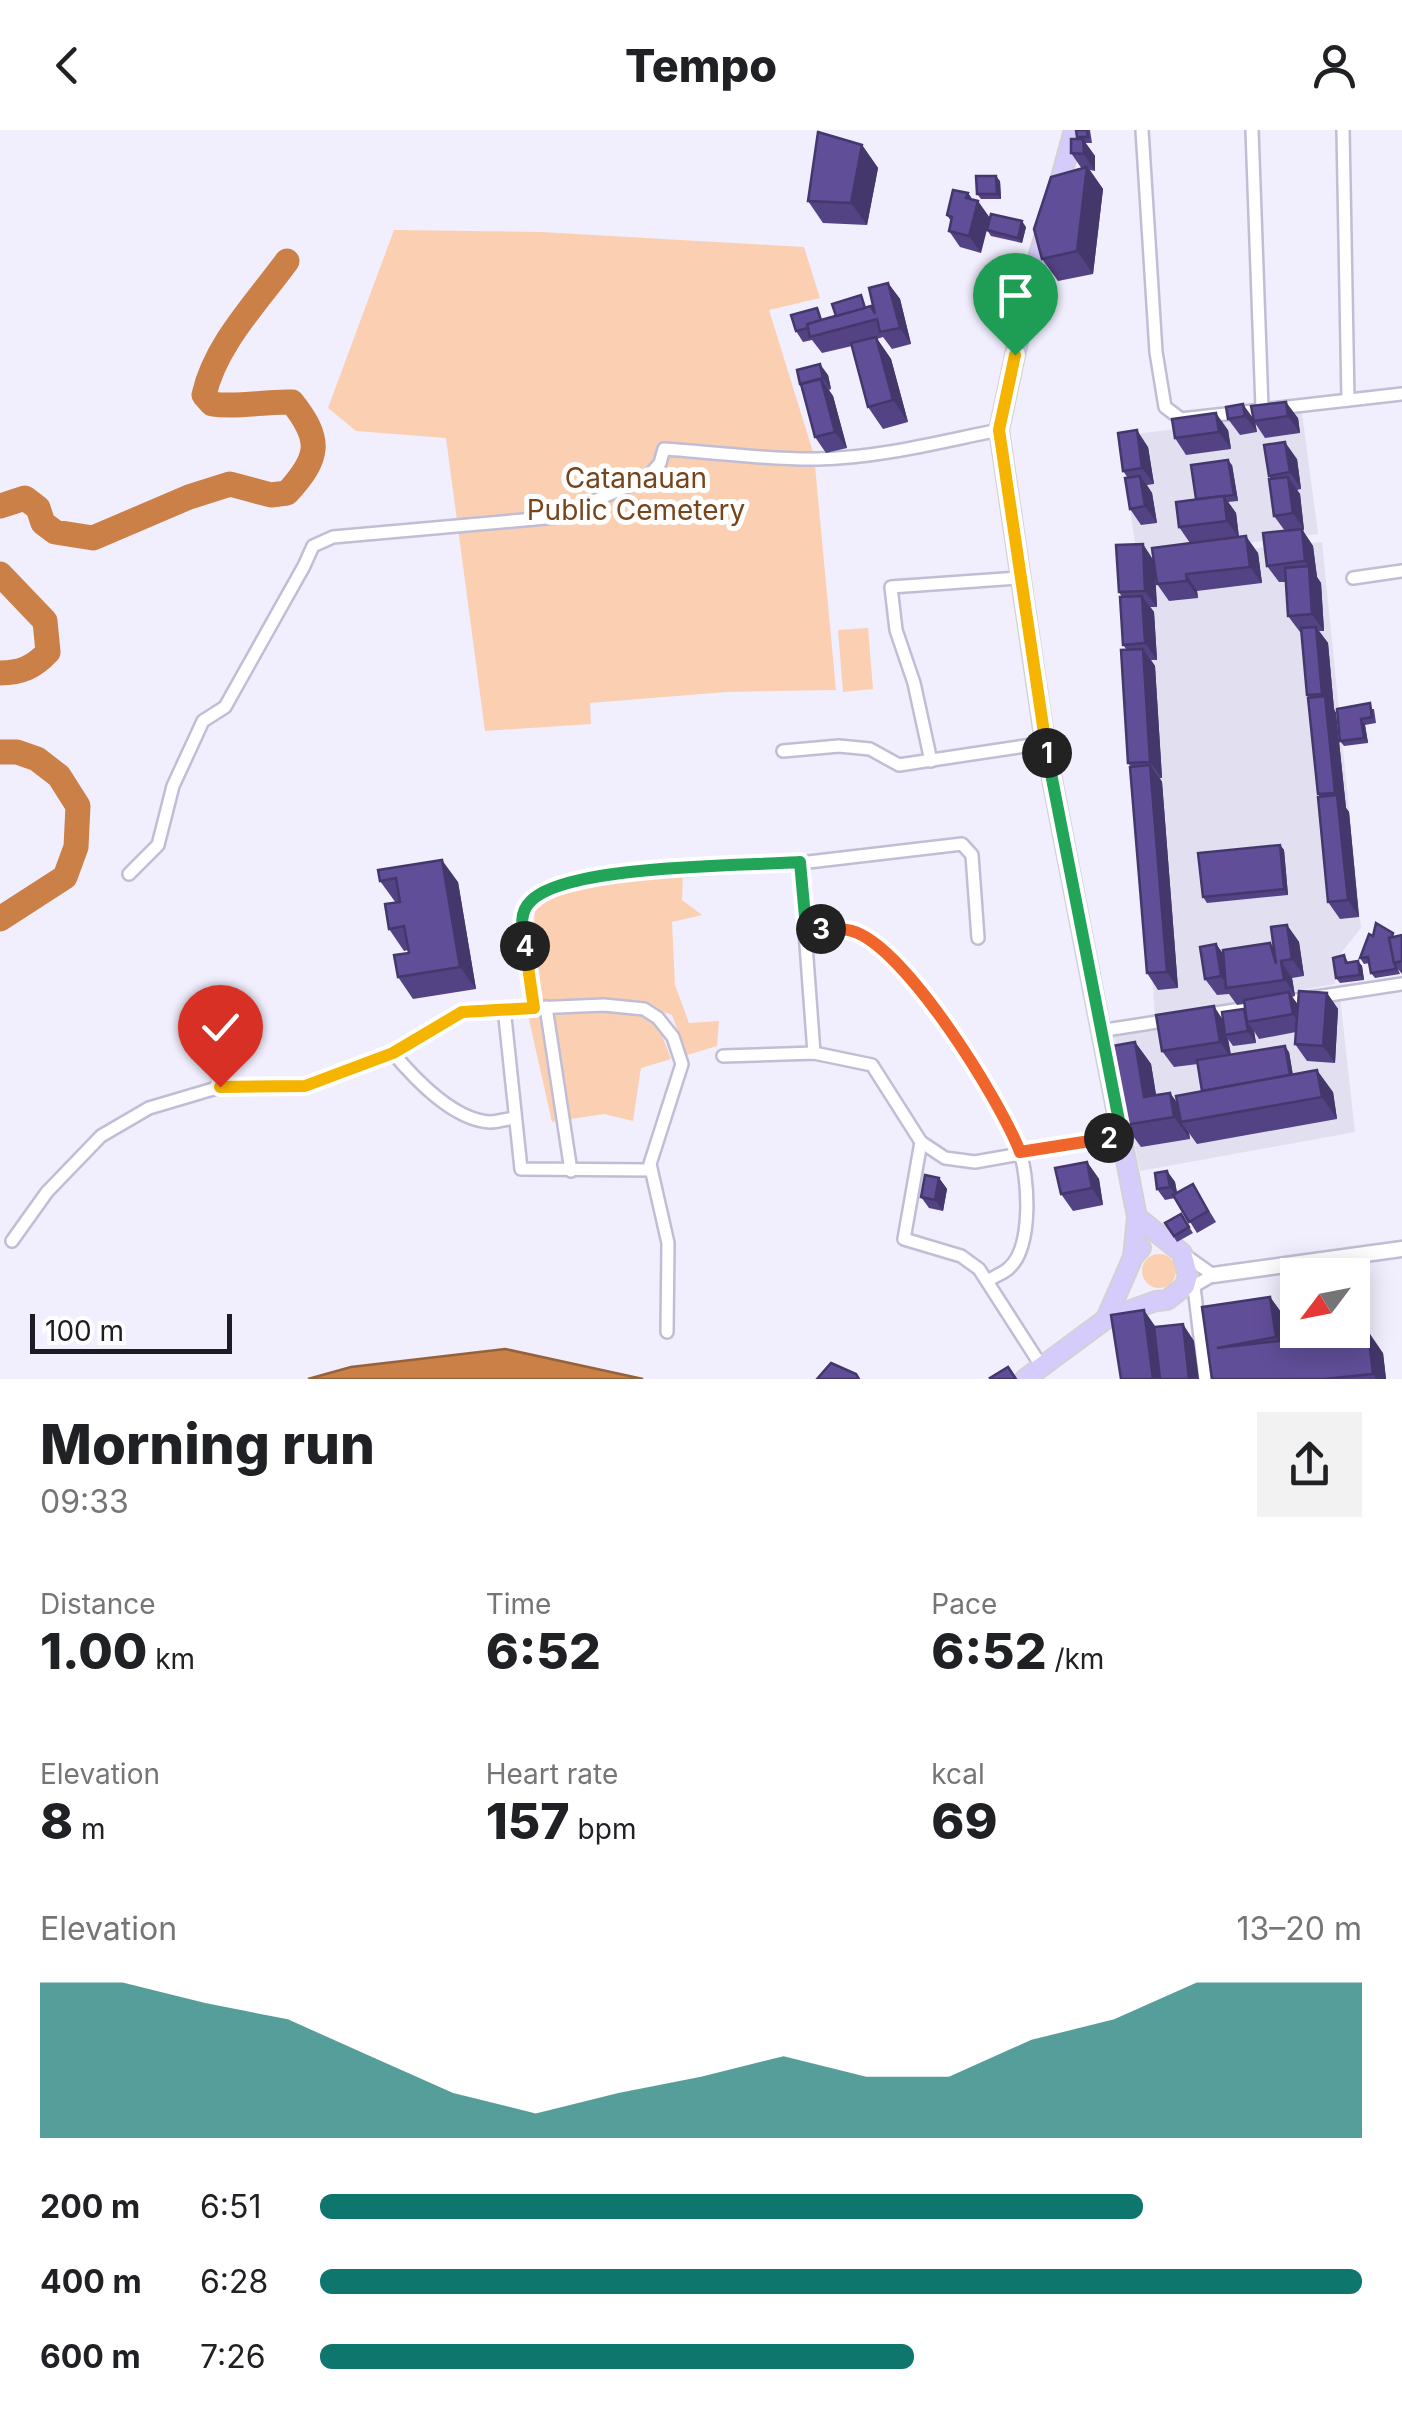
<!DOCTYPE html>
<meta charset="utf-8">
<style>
:root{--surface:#fff;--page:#f2f2f2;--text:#202124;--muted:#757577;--accent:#0f766e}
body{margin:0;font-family:Inter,sans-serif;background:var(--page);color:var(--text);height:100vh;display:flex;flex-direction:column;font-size:38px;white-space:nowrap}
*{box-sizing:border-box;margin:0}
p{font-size:32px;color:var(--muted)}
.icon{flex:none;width:55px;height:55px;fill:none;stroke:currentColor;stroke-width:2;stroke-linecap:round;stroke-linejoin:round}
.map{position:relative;height:1249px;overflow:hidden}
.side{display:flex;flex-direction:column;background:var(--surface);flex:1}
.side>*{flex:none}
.needle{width:65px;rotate:238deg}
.controls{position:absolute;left:1280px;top:1128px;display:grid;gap:20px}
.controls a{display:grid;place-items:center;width:90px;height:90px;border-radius:0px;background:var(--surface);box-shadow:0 5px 25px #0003;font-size:50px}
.scale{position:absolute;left:30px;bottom:25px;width:202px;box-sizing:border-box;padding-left:10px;border:5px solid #1d1b24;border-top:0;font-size:28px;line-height:35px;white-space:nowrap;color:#1d1b24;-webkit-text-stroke:8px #fefefe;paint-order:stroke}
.pin{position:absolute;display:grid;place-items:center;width:85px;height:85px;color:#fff;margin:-102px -42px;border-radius:50% 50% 50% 0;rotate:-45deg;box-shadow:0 0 10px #0007}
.pin .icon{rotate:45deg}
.km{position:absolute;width:50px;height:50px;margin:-25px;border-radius:50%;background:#222;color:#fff;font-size:28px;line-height:50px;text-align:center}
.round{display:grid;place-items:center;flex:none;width:105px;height:105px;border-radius:0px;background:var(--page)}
.headline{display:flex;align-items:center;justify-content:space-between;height:170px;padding:0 40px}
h1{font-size:55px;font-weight:800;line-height:75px}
.stats{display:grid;grid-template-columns:repeat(3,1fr);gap:15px;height:170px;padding:10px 40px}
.stats div{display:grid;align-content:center}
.stats b{font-size:50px;font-weight:800}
.stats small{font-size:28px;font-weight:400}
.stats p{font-size:28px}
.chart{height:280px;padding:20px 40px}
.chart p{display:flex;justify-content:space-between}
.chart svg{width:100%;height:180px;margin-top:10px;fill:var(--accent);opacity:.7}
ul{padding:0 40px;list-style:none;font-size:32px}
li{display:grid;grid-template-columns:160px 120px 1fr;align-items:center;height:75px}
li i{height:25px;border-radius:12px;background:var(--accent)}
header{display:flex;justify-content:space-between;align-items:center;height:130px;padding:0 40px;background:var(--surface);font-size:45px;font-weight:800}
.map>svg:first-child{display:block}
.built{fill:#e2dff1}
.green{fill:#fbd0b2}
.water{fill:#ca8047;stroke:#96623c;stroke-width:2.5}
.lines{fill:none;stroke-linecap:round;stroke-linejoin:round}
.river{stroke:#ca8047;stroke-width:25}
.minor-casing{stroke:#c1bdd5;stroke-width:16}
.tertiary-casing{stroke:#c1bdd5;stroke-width:19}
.primary-casing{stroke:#d2d1d3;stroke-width:22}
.minor{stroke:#fff;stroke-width:11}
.tertiary{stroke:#fff;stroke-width:14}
.primary{stroke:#d6ccfc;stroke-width:18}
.wall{fill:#534384}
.shaded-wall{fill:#44376b}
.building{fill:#614e99;stroke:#44376b;stroke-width:2.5}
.split-1-casing{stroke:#fff;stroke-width:20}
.split-2-casing{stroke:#fff;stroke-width:20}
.split-3-casing{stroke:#fff;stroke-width:20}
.split-4-casing{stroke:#fff;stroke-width:20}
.split-5-casing{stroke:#fff;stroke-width:20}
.split-1{stroke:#f5b400;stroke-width:12}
.split-2{stroke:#22a559;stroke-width:12}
.split-3{stroke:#f0652b;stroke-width:12}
.split-4{stroke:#22a559;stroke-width:12}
.split-5{stroke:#f5b400;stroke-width:12}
.labels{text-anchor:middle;stroke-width:10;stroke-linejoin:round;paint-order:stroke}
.park-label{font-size:28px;fill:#77451b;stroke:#fefefe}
</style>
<header><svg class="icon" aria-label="back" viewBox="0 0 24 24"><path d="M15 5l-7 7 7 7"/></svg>Tempo<svg class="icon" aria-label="person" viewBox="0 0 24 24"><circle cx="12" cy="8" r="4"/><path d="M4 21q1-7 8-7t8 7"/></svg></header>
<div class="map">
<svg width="1402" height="1249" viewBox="0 0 1402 1249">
<rect width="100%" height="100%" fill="#f1eefd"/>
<g class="built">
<path d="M1302 283 1318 404 1137 427 1120 306Z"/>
<path d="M1322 412 1361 798 1333 833 1335 854 1155 886 1122 431Z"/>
<path d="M1340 868 1355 1002 1140 1041 1113 901Z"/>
</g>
<g class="green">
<path d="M394 100 541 102 804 117 820 168 769 180 814 325 836 560 726 562 590 573 591 594 485 601 446 308 356 301 328 278Z"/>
<path d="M868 498 873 559 843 562 838 500Z"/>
<path d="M683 742 682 770 702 785 672 792 675 855 689 893 719 891 717 916 687 925 672 885 633 871 538 873 533 823 535 775 563 757 625 747Z"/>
<path d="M644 879 660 900 671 929 641 938 633 991 604 984 552 992 528 885Z"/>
<circle cx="1159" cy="1141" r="17"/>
</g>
<path class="water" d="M505 1219 643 1249H308L351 1237Z"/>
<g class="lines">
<g class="river">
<path d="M0 376 25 368 38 378 43 393 55 402 93 408 189 367 230 354 271 365 287 363C320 327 322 310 292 272 264 271 239 278 212 274L204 265C215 215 257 172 287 131"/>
<path d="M0 444 45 491 48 522C34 537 21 543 0 543"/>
<path d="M0 622H17L37 629 59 646 78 676 76 717 65 747 0 789"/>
</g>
<defs>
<g id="minor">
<path d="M1142 0 1156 222 1165 277 1181 289 1402 264"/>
<path d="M1252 0 1262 278"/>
<path d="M1343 0 1348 270"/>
<path d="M1353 448 1402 441"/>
<path d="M783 621 839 616 870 619 899 635 1045 613"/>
<path d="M931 631 914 553 896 500 891 457 1019 448"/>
<path d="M800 733 814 923"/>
<path d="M129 744 158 715 173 656 203 591 225 577 304 436 313 416 333 407 557 387 647 348 660 333 664 319C715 322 767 330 818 329 879 328 939 312 999 300"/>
<path d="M806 798C820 799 839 797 852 801 900 815 1003 971 1019 1019 1029 1047 1033 1117 1009 1138 1004 1143 995 1146 989 1150"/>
<path d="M1283 872 1402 854"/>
<path d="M546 877 571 1041"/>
<path d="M504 878 521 1039 651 1040"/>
<path d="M1204 885 1259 876"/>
<path d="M1099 901 1170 890"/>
<path d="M393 923C415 949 453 990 490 992 497 992 506 989 514 988"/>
<path d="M723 926 814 923 872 935 921 1012 945 1028 975 1032 1122 1006"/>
<path d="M921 1012 904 1109 961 1126 979 1139 1042 1237"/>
<path d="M12 1111 47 1062 101 1006 149 978 220 957 305 956 393 923 462 882 534 878"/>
<path d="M1182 1123 1213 1145 1189 1159"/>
<path d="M1194 1157 1205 1249"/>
<path d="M667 1202 668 1113 650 1034 682 934 673 907 658 888 644 879 604 875 534 878 521 790 530 771 560 754 624 743 800 733 962 714 972 725 978 808"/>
</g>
<path id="tertiary" d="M1213 1145 1402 1119"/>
<g id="primary">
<path d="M1056 66 1074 0"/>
<path d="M1046 101 1031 151 999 300 1045 613 1137 1087 1133 1127"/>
<path d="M1106 1189 1133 1127 1141 1118"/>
<path d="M1025 1249 1106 1189 1156 1171 1167 1170 1185 1156 1188 1145 1182 1123 1137 1087"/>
</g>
</defs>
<use href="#minor" class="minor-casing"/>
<use href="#tertiary" class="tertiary-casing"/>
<use href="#primary" class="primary-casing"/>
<use href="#minor" class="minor"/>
<use href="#tertiary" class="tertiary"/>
<use href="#primary" class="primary"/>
</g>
<g class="wall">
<path d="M1076 0H1090L1092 13H1085L1095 26V41L1090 40 1103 59 1093 144 1058 151 1042 129 1082 39 1071 23 1078 9Z"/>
<path d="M862 15 878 38 867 95 823 93 808 71Z"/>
<path d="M1000 51 1001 69H981L977 64Z"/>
<path d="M968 63 972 69 981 123 960 117 949 101 951 91 947 85Z"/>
<path d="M1026 97 1022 113 991 106 987 100Z"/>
<path d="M888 153 900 169 911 214 892 219 883 207 877 209 891 229 908 292 883 299 868 277 852 216 822 223 812 210 803 212 796 201 825 189 869 177 874 181Z"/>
<path d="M828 245 831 259 829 260 833 266 847 318 826 323 815 307 800 254Z"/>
<path d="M1251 276 1298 288 1300 303 1265 308 1255 293 1257 302 1240 305 1228 289 1226 277 1253 289Z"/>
<path d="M1228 300 1231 319 1186 325 1175 308Z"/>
<path d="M1148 317 1154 354 1147 355 1152 363 1157 393 1141 395 1130 379 1128 348 1123 341Z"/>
<path d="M1297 329 1301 359 1297 360 1300 364 1304 400H1302L1313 416 1317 447 1321 453 1324 501H1319L1328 513 1334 579 1336 583 1346 678 1349 682 1359 787 1340 789 1328 772 1320 667 1318 664 1308 568 1307 565 1301 502H1300L1288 486 1286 452H1279L1267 436 1285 401 1274 386 1271 349 1269 346Z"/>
<path d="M1232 335 1238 371 1228 372 1236 383 1239 407 1258 423 1262 453 1197 461 1198 468 1169 471 1157 454 1155 437 1157 477H1150L1154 482 1157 530H1151L1155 536 1162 648H1160L1162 652 1178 858 1158 860 1147 843 1131 637 1128 633 1127 520 1123 515 1122 467 1119 462 1154 430 1190 413 1179 397 1196 369Z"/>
<path d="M1337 579H1374L1376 593 1365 595 1368 613 1344 616 1340 611Z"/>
<path d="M1280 715 1284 720 1288 765 1207 773 1203 767Z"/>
<path d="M378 740 458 752 476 859 413 869 398 847 409 823 408 820 404 821 389 799 396 773 380 751Z"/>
<path d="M1287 795 1299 812 1304 846 1292 848 1295 866 1292 867 1298 875 1327 863 1338 879 1335 933 1307 931 1295 914 1296 902 1259 909 1254 901 1256 913 1233 916 1228 909 1231 924 1289 922 1293 945 1333 962 1337 989 1197 1014 1189 1003 1190 1009 1141 1017 1125 995 1135 912 1151 934 1156 965 1170 963 1178 974 1202 961 1198 934 1174 937 1162 921 1244 879V874L1237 875 1229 864 1217 865 1205 849 1216 814 1224 825 1270 813 1273 817Z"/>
<path d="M1402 805V844L1398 839 1400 844 1375 848 1371 843 1370 833 1364 834 1360 828 1373 806H1396Z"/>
<path d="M1344 825 1348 832 1358 831 1362 836 1364 850 1340 853 1336 848Z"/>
<path d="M1087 1032 1099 1049 1103 1075 1073 1081 1061 1064Z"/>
<path d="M1167 1041 1175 1052 1177 1063 1193 1054 1216 1092 1197 1103 1175 1068 1165 1070 1157 1059Z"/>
<path d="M939 1048 947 1059 943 1081 929 1078 921 1067Z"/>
<path d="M1181 1084 1193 1103 1177 1112 1165 1093Z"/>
<path d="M1270 1167 1286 1189 1289 1210 1383 1223 1386 1249H1212Z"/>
</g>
<g class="shaded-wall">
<path d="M1083 9 1095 26V41L1084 24Z"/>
<path d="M862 15 878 38 867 95 851 73Z"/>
<path d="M1087 37 1103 59 1093 144 1077 121Z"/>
<path d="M996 46 1000 51 1001 69 997 64Z"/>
<path d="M968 63 977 76 978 71 990 88 981 123 969 106 966 68Z"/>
<path d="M1022 91 1026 97 1022 113 1018 108Z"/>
<path d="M888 153 900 169 911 214 900 198Z"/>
<path d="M876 207 891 229 908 292 893 270Z"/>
<path d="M820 234 828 245 831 259 823 248Z"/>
<path d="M821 249 833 266 847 318 835 302Z"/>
<path d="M1286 272 1298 288 1300 303 1288 286Z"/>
<path d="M1243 274 1255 291 1257 302 1245 286Z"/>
<path d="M1216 283 1228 300 1231 319 1219 302Z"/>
<path d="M1137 300 1148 317 1154 354 1142 338Z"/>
<path d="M1285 312 1297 329 1301 359 1290 342Z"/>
<path d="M1228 330 1232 335 1238 371 1234 365Z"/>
<path d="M1140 346 1152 363 1157 393 1145 376Z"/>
<path d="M1288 347 1300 364 1304 400 1293 383Z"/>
<path d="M1224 366 1236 383 1239 408 1227 391Z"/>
<path d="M1302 399 1313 416 1317 447 1321 453 1324 501 1312 484 1309 437 1305 431Z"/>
<path d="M1246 406 1258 423 1262 453 1250 437Z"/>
<path d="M1143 414 1154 431 1157 477 1145 461Z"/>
<path d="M1186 444 1197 461 1198 468 1187 451Z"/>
<path d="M1142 466 1154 482 1157 530 1145 513Z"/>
<path d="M1316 497 1328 513 1334 579 1336 583 1346 678 1349 682 1359 787 1348 770 1337 667 1335 663 1325 568 1322 564Z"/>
<path d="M1143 519 1155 536 1162 648 1150 632Z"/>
<path d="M1361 589 1365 595 1368 613 1364 608Z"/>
<path d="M1150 635 1162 652 1178 858 1167 842Z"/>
<path d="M1280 715 1284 720 1288 765 1284 759Z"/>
<path d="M442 730 458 752 476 859 460 837Z"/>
<path d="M1287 795 1299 812 1304 846 1292 829Z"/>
<path d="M1270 813 1292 848 1295 866 1276 834Z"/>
<path d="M1216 814 1228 831 1229 858 1221 846Z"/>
<path d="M1358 831 1362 836 1364 850 1360 845Z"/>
<path d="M1289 862 1301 879 1304 901 1293 884Z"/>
<path d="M1327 863 1338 879 1335 933 1323 916Z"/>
<path d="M1214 876 1225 893V905L1228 909 1231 928 1220 912Z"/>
<path d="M1244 879 1247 892 1254 901 1256 913 1248 901Z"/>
<path d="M1135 912 1151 934 1160 989 1144 967Z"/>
<path d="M1285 916 1289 922 1296 964 1292 959Z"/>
<path d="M1317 940 1333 962 1337 989 1322 967Z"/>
<path d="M1170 963 1186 985 1181 992 1189 1003 1190 1009 1174 987Z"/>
<path d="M1087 1032 1099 1049 1103 1075 1092 1058Z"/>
<path d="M1167 1041 1175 1052 1178 1068 1170 1057Z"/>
<path d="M939 1048 947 1059 943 1081 935 1070Z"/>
<path d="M1270 1167 1286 1189 1292 1229 1276 1207Z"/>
<path d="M1144 1180 1155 1196 1162 1249H1153Z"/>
<path d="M1183 1194 1194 1211 1199 1249H1189Z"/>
<path d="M1368 1201 1383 1223 1386 1249H1376L1373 1244Z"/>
</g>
<g class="building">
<path d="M1076 0H1087L1088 7H1077Z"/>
<path d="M818 2 862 15 851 73 808 71Z"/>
<path d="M1071 9H1083L1084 24 1071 23Z"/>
<path d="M1087 37 1077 121 1042 129 1034 99 1051 47Z"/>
<path d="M976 46H996L997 64H977Z"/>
<path d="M953 60 968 63 966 68 978 71 969 106 949 101 952 87 947 85Z"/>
<path d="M991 84 1022 91 1018 108 987 100Z"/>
<path d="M888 153 900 198 880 202 877 189 810 207 807 194 871 176 875 184 869 158Z"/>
<path d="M861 165 865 178 836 186 832 174Z"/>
<path d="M817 178 821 190 807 194 808 198 796 201 791 185Z"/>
<path d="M876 207 893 270 868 277 851 213Z"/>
<path d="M820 234 823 248 800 254 797 240Z"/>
<path d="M821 249 835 302 815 307 801 254Z"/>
<path d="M1286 272 1288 286 1254 291 1251 276Z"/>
<path d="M1243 274 1245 286 1228 289 1226 277Z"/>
<path d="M1216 283 1219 302 1175 308 1172 289Z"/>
<path d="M1137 300 1142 338 1123 341 1118 303Z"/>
<path d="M1285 312 1290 342 1269 346 1264 315Z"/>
<path d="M1228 330 1234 365 1196 369 1191 335Z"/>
<path d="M1140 346 1145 376 1130 379 1125 348Z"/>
<path d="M1288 347 1293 383 1274 386 1269 349Z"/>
<path d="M1224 366 1227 391 1179 397 1176 372Z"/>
<path d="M1302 399 1305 431 1267 436 1263 403Z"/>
<path d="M1246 406 1250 437 1186 444 1187 451 1157 454 1152 418Z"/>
<path d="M1143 414 1145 461 1119 462 1116 415Z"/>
<path d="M1309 436 1312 484 1288 486 1285 438Z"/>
<path d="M1142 466 1145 513 1123 515 1120 467Z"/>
<path d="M1316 497 1322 564 1307 565 1301 498Z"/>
<path d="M1143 519 1150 632 1128 633 1121 520Z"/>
<path d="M1325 566 1335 663 1318 664 1308 568Z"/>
<path d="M1370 573 1372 587 1361 589 1364 608 1340 611 1337 579Z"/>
<path d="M1150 635 1167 842 1147 843 1130 637Z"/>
<path d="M1337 665 1348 770 1328 772 1318 667Z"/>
<path d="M1280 715 1284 759 1203 767 1198 723Z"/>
<path d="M442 730 460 837 398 847 394 825 409 823 404 796 389 799 385 774 400 772 396 748 380 751 378 740Z"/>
<path d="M1376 793 1393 803 1392 807 1389 808 1396 839 1371 843 1368 827 1360 828 1369 804 1373 806Z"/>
<path d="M1287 795 1292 829 1281 831 1284 850 1226 858 1223 820 1270 813 1276 834 1271 797Z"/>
<path d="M1402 805V831L1394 833 1389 808Z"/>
<path d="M1216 814 1221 846 1205 849 1200 817Z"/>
<path d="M1344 825 1346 833 1358 831 1360 845 1336 848 1333 828Z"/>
<path d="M1299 861 1327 863 1323 916 1295 914Z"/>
<path d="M1289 862 1293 884 1247 892 1244 870Z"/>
<path d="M1214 876 1220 912 1162 921 1156 885Z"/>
<path d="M1244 879 1248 901 1225 905 1222 882Z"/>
<path d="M1135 912 1144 967 1170 963 1174 987 1125 995 1112 916Z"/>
<path d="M1285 916 1290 945 1202 961 1197 930Z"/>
<path d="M1317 940 1322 967 1181 992 1176 966Z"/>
<path d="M1087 1032 1092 1058 1061 1064 1055 1038Z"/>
<path d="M1167 1041 1170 1057 1157 1059 1155 1043Z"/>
<path d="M925 1045 939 1048 935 1070 921 1067Z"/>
<path d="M1193 1054 1208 1081 1189 1092 1173 1065Z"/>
<path d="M1181 1084 1189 1097 1174 1106 1165 1093Z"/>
<path d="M1270 1167 1276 1207 1217 1218 1368 1201 1373 1244 1324 1249H1212L1202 1177Z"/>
<path d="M1144 1180 1153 1249H1121L1111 1185Z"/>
<path d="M1183 1194 1189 1249H1160L1154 1197Z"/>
<path d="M831 1233 856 1244 859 1249H817Z"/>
<path d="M1008 1237 1016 1249H991L990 1248Z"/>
</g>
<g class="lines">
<defs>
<path id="split-1" d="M1015 225 999 300 1047 623"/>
<path id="split-2" d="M1047 623 1122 1006 1109 1008"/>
<path id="split-3" d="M821 799C830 800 843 798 852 801 905 816 1000 970 1020 1022L1109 1008"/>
<path id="split-4" d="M525 816C523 800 518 784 530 772 563 734 746 736 800 732L806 798 821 799"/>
<path id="split-5" d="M220 957 305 956 393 923 462 882 534 878 525 816"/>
</defs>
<use href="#split-1" class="split-1-casing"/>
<use href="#split-2" class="split-2-casing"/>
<use href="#split-3" class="split-3-casing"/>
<use href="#split-4" class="split-4-casing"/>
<use href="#split-5" class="split-5-casing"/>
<use href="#split-1" class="split-1"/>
<use href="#split-2" class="split-2"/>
<use href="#split-3" class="split-3"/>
<use href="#split-4" class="split-4"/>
<use href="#split-5" class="split-5"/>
</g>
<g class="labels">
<g class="park-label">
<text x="636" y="358">Catanauan<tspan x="636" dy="32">Public Cemetery</tspan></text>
</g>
</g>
</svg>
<div class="controls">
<a><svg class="needle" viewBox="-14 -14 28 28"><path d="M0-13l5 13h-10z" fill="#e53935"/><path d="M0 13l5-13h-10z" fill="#757577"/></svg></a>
</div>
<div class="scale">100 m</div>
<div class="pin" style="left:1015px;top:225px;background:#1e9e55"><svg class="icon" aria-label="arrive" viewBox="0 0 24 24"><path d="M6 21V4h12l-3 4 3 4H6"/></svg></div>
<div class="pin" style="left:220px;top:957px;background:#d93025"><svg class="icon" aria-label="check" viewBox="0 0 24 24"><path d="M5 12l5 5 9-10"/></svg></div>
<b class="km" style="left:1047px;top:623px">1</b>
<b class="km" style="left:1109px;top:1008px">2</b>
<b class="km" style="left:821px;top:799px">3</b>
<b class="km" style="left:525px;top:816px">4</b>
</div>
<section class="side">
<div class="headline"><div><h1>Morning run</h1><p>09:33</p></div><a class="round"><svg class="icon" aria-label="share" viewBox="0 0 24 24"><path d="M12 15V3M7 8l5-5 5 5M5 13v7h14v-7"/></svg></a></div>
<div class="stats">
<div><p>Distance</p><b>1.00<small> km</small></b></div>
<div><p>Time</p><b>6:52</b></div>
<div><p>Pace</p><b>6:52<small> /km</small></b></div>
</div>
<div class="stats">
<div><p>Elevation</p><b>8<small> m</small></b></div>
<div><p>Heart rate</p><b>157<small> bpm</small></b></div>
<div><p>kcal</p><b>69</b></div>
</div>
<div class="chart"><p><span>Elevation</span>13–20 m</p>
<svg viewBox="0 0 160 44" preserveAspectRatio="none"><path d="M0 44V6L10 6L20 11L30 15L40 24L50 33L60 38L70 33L80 29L90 24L100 29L110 29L120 20L130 15L140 6L150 6L160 6V44z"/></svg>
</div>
<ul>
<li><b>200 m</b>6:51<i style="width:79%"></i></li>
<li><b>400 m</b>6:28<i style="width:100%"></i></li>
<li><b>600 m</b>7:26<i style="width:57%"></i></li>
</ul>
</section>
